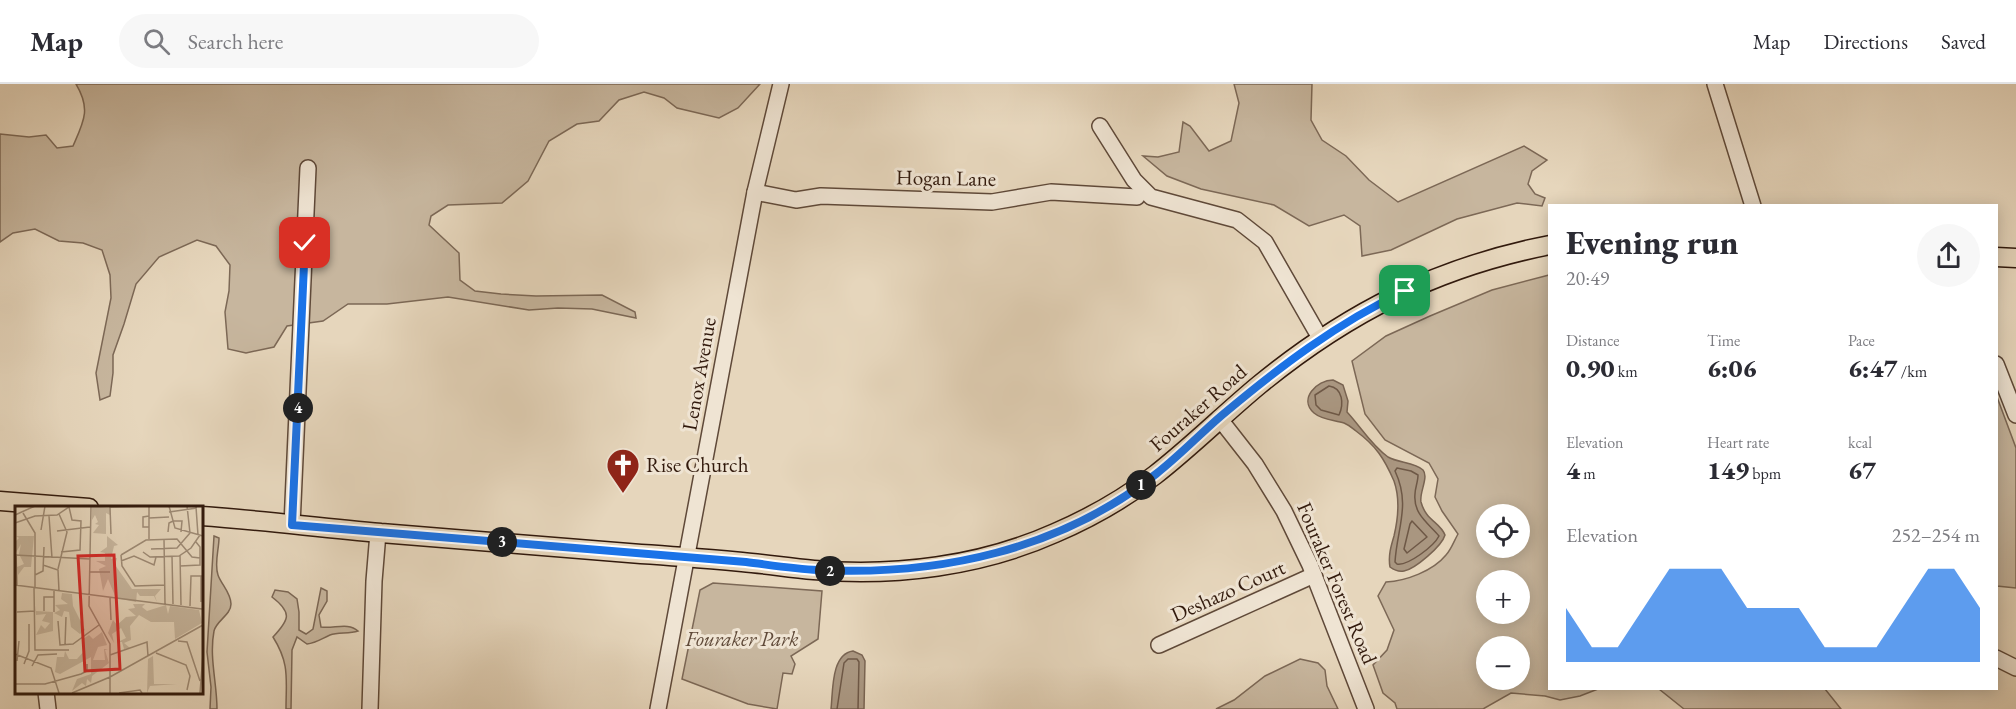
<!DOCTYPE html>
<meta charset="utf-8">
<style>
:root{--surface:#fff;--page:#f7f7f7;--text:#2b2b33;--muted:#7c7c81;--line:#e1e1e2;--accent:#1a73e8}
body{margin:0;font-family:"EB Garamond",serif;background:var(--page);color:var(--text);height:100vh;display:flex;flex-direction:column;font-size:22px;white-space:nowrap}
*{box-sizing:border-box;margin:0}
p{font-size:20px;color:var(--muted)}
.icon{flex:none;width:33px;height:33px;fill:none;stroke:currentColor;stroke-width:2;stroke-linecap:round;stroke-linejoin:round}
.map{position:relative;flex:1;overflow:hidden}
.sheet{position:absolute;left:1548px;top:120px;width:450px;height:486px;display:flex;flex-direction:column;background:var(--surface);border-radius:0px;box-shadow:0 3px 15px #0003}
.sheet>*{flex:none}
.controls{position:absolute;left:1476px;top:420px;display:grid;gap:12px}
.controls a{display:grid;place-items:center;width:54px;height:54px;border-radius:50%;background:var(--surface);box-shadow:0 3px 15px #0003;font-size:30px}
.pin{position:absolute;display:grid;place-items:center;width:51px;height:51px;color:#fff;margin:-26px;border-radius:12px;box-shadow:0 3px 9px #0006}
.km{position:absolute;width:30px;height:30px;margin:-15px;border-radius:50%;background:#222;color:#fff;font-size:16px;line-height:30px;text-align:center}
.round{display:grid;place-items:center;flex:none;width:63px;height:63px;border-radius:32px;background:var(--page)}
.summary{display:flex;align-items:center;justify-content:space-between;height:102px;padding:0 18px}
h1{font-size:33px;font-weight:800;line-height:45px}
.metrics{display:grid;grid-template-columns:repeat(3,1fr);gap:9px;height:102px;padding:6px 18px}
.metrics div{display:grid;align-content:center}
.metrics b{font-size:26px;font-weight:800}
.metrics small{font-size:16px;font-weight:400}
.metrics p{font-size:16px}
.chart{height:168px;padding:12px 18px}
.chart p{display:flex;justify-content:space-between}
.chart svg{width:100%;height:108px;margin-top:6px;fill:var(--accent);opacity:.7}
header{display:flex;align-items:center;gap:36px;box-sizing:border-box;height:84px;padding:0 30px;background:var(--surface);border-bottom:2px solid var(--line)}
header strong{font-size:28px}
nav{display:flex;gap:33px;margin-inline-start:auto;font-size:21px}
.search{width:420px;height:54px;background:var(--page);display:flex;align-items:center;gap:15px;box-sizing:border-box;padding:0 21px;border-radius:33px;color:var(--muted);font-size:22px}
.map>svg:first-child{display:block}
.green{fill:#c7b69e;stroke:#7c6856;stroke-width:1.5;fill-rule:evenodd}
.water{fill:#a99680;stroke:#796452;stroke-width:1.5}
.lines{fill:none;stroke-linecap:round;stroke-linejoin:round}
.shore{stroke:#6e5846;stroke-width:1.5}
.minor-casing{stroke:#5f4939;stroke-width:18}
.major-casing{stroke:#321a0d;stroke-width:21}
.minor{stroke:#efe4d3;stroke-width:15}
.major{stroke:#e6d6bc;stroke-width:18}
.route-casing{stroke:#fff;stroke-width:12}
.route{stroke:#1a73e8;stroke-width:8}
.labels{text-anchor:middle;stroke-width:6;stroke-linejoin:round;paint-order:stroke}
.street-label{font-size:21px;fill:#321a0d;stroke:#efe4d3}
.poi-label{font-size:21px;fill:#321a0d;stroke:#efe4d3;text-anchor:start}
.park-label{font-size:21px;font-style:italic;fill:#5f4938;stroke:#efe4d3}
.inset-road{fill:none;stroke:#9e8b76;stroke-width:1.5}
.view{fill:#d62828;fill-opacity:0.15;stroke:#d62828;stroke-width:3}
.inset-edge{fill:none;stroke:#321a0d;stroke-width:3}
</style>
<header>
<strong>Map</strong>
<div class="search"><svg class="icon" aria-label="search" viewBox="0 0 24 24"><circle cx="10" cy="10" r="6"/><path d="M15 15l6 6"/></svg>Search here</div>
<nav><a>Map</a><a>Directions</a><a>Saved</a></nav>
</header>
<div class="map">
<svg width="2016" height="625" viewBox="0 0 2016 625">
<rect width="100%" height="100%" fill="#e6d6bc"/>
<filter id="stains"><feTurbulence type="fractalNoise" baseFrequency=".00333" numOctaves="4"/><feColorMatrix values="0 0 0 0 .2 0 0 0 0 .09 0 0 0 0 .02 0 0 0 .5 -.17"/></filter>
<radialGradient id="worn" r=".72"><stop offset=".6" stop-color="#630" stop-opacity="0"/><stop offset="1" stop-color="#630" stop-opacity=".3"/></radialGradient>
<g class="green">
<path d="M76 0H760L738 24 719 34 677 24 664 14 644 8 619 16 599 37 577 40 549 57 528 97 502 119 448 121 431 132 429 141 459 169 460 196 475 207 501 210 536 212 602 211 635 228 636 234 592 225 558 224 529 226 448 213 387 220H348L323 237 287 242 274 263 246 269 228 265 225 228 229 207 230 181 216 162 197 156 159 173 136 200 124 240 113 271V289L110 312 100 316 96 289 111 214 110 191 102 166 83 159 59 157 35 145 13 149 0 158V50L29 53 46 51 57 64 73 62C84 37 91 25 76 0Z"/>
<path d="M1234 0H1312L1311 36 1322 56 1346 72 1369 96 1398 118 1524 62 1547 76 1532 87 1528 100 1535 110 1545 114 1542 122 1517 119 1457 135 1391 166 1362 172 1360 142 1344 131 1309 142 1274 121 1201 105 1167 92 1143 72 1158 73 1179 68 1183 38 1190 42 1209 67 1231 57 1239 19Z"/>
<path d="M1549 191 1550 604 1598 605 1580 612 1560 616 1545 612 1511 609 1483 625H1397L1395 619 1383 609 1373 581 1387 566 1394 546 1378 512 1386 498C1406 497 1433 487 1446 471 1451 466 1454 457 1458 450L1442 427 1435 413 1438 395 1429 379 1385 356 1365 330 1352 277 1386 252 1430 232 1492 206ZM1486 430H1520V464H1486ZM1486 496H1520V530H1486ZM1486 562H1520V596H1486Z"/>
<path d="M1997 313 2016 364V504L1997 502Z"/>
<path d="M214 452 219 454C219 465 214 480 218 491 221 500 231 509 231 520 231 531 216 537 214 547 209 573 217 599 217 625H210L211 603 207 568Z"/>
<path d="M713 499 822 507 818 555 791 572 795 580 792 590 783 589 777 625 748 620 682 595 700 506Z"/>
<path d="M321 504 327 507V517L319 531 321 543C334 545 348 538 358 547 349 550 338 548 330 551 321 555 316 559 307 560L297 553 292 566 291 625H286C286 595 290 580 273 553 289 536 293 529 272 513L275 506 288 508 297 515 299 528V546L306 550 313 545Z"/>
<path d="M1300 575 1318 579 1325 586 1327 602 1338 625H1216L1234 616 1265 592Z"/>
<path d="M1659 605H1825L1841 625H1684Z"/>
</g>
<g class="water">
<path d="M1333 296 1343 301 1348 317 1347 328C1361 343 1371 361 1388 373 1398 379 1415 378 1423 386 1429 393 1419 409 1421 418 1426 437 1440 438 1445 451 1442 462 1415 485 1404 487 1399 488 1394 486 1390 483 1388 472 1391 462 1394 452 1398 435 1400 414 1394 397 1384 374 1376 362 1356 347 1352 344 1349 341 1344 339 1335 336 1322 336 1314 329 1298 315 1317 296 1333 296Z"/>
<path d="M853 567 862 571 865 577 864 625H831C833 607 831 570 853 567Z"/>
</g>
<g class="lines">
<g class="shore">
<path d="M1329 302C1343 304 1344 320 1339 331L1321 326 1316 321 1315 311Z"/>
<path d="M1397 384 1411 387 1418 391C1418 398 1415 404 1415 410 1413 430 1428 439 1439 452 1434 462 1408 482 1397 480L1395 478C1397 444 1411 421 1395 387Z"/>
<path d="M1412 437 1427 453 1407 469 1404 465 1410 440Z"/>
<path d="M837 625 844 579 848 575H857L859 578 858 625"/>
</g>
<defs>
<g id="minor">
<path d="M1715 0 1753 122"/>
<path d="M1100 42 1134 96 1151 113 1237 136 1265 158 1320 254"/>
<path d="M755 108 796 116 821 112 992 118 1051 108 1137 113"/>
<path d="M1996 280 2016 331"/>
<path d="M1219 334 1255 380 1284 427 1310 481 1366 625"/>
<path d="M292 441 308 84"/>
<path d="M1159 561 1314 491"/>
<path d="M1996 574 2016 584"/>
<path d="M46 608 48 625"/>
<path d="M370 625 374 497 378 449"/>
<path d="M658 625 755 108 781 0"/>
</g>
<g id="major">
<path d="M1996 173 2016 174"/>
<path d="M0 417 89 424"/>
<path d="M201 432C261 436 321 444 381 449 468 456 555 463 641 470 675 472 709 475 742 478 766 480 790 484 814 486 895 493 981 482 1055 449 1090 434 1125 414 1155 391 1191 363 1224 330 1259 301 1347 229 1437 183 1550 161"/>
</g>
</defs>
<use href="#minor" class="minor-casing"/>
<use href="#major" class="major-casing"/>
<use href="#minor" class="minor"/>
<use href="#major" class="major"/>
</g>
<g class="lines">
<defs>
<path id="route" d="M305 159 292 441 746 478C770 481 794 485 818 486 939 492 1060 466 1156 390 1179 372 1199 351 1221 332 1278 284 1337 239 1405 207"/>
</defs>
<use href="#route" class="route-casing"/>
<use href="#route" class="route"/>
</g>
<defs>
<symbol id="church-pin" viewBox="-11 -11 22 30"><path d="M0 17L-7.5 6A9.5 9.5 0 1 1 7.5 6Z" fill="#8f2418" stroke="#efe4d3"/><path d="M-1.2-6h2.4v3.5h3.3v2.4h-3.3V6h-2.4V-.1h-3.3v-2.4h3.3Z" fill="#fff"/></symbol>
</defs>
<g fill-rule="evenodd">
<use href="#church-pin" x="604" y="362" width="38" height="52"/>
</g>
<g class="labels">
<g class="street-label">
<text transform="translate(946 94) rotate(1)" y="7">Hogan Lane</text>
<text transform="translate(699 290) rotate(-80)" y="7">Lenox Avenue</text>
<text transform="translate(1198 324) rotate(-41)" y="7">Fouraker Road</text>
<text transform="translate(1337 499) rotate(67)" y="7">Fouraker Forest Road</text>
<text transform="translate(1228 507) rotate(-24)" y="7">Deshazo Court</text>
</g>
<g class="poi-label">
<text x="646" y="388">Rise Church</text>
</g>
<g class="park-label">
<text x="742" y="562">Fouraker Park</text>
</g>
</g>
<g transform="translate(15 422)">
<rect width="188" height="188" fill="#e6d6bc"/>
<path d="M77 0 95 2V9L91 7V28L78 27 84 19 80 18 83 16 80 9 77 14ZM1 30H19L16 61H9L3 69 2 61 9 58 4 48 6 38 0 48V36L4 32ZM92 30 103 39 99 40 96 53 102 52 100 59 117 83H146L140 90 142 96 139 90H125L122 86 121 96 101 92 93 73 88 85 84 63 91 60 81 55H90V47L85 46 92 41ZM47 87 57 88 58 100 70 124 65 128 56 121 54 106 49 105 47 111 39 107 45 104 40 99 53 98 46 93ZM118 98H130L127 101 132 105 151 99 153 108 155 100 184 104 187 117 160 133 159 116H136L124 109 115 120 116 134 109 137 115 142 109 143 107 136H103L111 132 106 122 97 128 99 137 93 127 98 114 102 119 111 111 121 110 113 103 120 102ZM20 100 21 105 38 106V130V125L21 129 26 119 30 123 35 117 27 115 31 108 21 109ZM87 126 92 139 83 141 78 154H90L89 143H93L90 144 94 157 77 170 76 177 72 173 71 180 67 177 57 185 62 173 76 168V151L45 168 40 166 42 151H49L50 145 54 153H62L70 144 68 133 74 129 78 133ZM138 150 139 178H162L135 180 132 187 133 153Z" fill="#c7b69e"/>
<path class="inset-road" d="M76 0 74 100 95 138V187M154 0 160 22 188 30M172 0 175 27M181 1 183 29M154 6 182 2M8 7 20 27V82M0 9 20 0M34 10 37 52M134 10 128 11V21H134M134 12 154 11M0 17 20 10 42 9 54 1 57 14 66 15 65 44 46 46M26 24 30 0M42 25 75 21M153 26 154 17 158 15H167L166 26M96 28 95 1 134 0V33M149 33 150 98M136 43 162 42 175 27M128 46 135 51 164 50 176 42 185 29M0 49 75 53M1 49 2 79M106 49 131 34 162 33 177 51 185 52M106 49 107 60 120 80 150 79M165 49 166 99M157 50 158 98M106 55 119 50 139 59 141 51M28 59 43 64 44 85M165 60 185 59V41L181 36M43 63 52 26 44 8M75 66H95M20 69 28 65 29 41M0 79 187 103M19 82 20 144H54M39 84V106M95 92 96 114M186 96V70M175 100 176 70H188M29 105V91H39M2 106 20 105M43 115 45 139 58 138 84 119M163 135 172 136 185 175M50 139 51 111M141 147 171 159 175 170 172 184M0 148 36 162 44 187M95 149 132 136 133 150M2 155 4 135M9 158 14 145V118M17 160 23 149 42 148M0 178H30L66 168 72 165V158M57 187 95 171 188 119M104 187 125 184 127 187M185 187 188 148"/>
<path class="view" d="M99 49 105 163 70 165 63 50Z"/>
<rect width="188" height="188" class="inset-edge"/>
</g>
<rect width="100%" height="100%" filter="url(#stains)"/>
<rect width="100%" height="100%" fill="url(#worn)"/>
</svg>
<div class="controls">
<a><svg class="icon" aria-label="locate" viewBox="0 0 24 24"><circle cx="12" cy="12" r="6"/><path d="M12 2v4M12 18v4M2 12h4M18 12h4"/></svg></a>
<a>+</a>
<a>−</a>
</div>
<div class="pin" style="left:1405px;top:207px;background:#1e9e55"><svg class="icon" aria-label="arrive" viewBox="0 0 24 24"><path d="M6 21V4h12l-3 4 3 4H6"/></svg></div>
<div class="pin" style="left:305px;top:159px;background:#d93025"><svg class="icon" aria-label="check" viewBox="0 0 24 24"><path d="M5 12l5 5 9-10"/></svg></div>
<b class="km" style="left:1141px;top:401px">1</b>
<b class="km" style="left:830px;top:487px">2</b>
<b class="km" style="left:502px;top:458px">3</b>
<b class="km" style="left:298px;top:324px">4</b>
<section class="sheet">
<div class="summary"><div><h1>Evening run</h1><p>20:49</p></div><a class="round"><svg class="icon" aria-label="share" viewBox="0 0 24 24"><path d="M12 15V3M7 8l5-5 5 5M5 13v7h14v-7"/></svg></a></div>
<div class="metrics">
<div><p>Distance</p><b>0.90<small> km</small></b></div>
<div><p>Time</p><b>6:06</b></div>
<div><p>Pace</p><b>6:47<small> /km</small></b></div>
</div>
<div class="metrics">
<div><p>Elevation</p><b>4<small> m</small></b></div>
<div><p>Heart rate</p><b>149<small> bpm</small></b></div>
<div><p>kcal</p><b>67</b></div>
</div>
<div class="chart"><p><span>Elevation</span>252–254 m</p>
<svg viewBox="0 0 160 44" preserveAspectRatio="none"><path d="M0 44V22L10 38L20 38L30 22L40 6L50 6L60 6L70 22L80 22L90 22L100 38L110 38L120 38L130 22L140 6L150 6L160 22V44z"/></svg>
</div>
</section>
</div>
